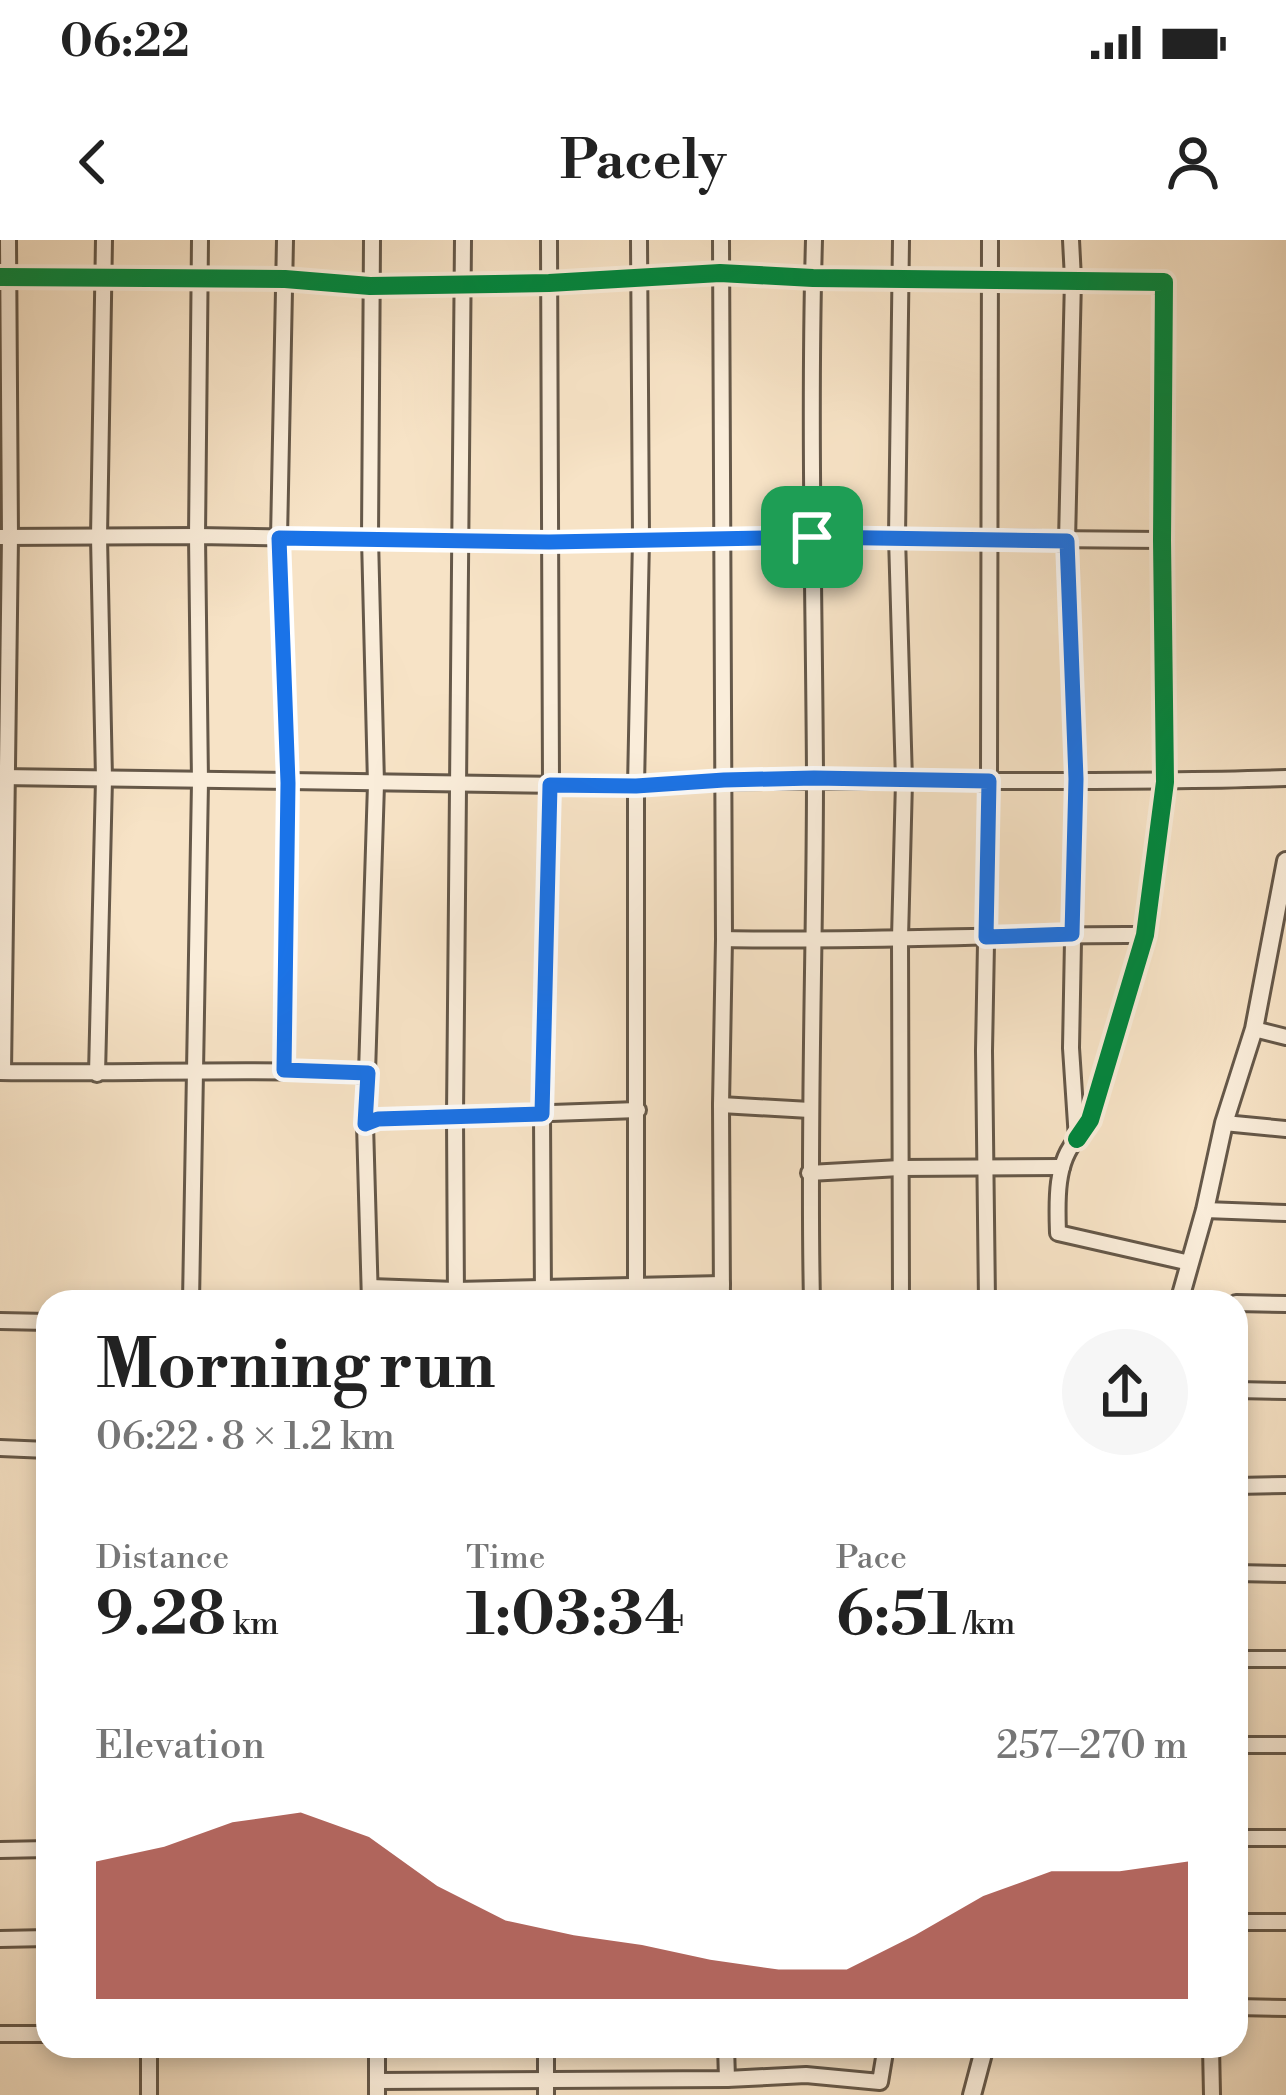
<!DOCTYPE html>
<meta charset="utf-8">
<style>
:root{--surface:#fff;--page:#f6f6f6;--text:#222;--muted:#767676;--accent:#8f2418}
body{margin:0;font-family:"Libre Bodoni",serif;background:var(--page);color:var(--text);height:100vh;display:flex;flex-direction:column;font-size:45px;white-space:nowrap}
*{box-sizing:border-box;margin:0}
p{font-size:39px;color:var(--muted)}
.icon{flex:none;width:66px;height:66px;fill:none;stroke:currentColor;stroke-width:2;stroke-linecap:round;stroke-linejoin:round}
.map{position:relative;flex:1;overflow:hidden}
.panel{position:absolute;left:36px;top:1050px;width:1212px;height:768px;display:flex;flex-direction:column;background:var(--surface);border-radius:36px;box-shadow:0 6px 18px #0003}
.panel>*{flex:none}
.pin{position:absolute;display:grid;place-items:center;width:102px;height:102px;color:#fff;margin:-51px;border-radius:24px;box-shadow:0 6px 18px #0006}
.round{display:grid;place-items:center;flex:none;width:126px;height:126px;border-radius:63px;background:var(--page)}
.headline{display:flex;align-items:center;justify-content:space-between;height:204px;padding:0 60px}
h1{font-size:66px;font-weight:700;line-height:90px}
.metrics{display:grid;grid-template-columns:repeat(3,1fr);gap:18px;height:204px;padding:12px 60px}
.metrics div{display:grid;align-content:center}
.metrics b{font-size:60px;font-weight:700}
.metrics small{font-size:33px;font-weight:400}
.metrics p{font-size:33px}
.chart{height:336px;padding:24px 60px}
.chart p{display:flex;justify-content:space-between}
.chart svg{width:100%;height:216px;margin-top:12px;fill:var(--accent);opacity:.7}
.status{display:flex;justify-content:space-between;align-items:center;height:84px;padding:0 60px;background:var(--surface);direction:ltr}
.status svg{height:33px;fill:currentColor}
header{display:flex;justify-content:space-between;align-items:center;height:156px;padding:0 60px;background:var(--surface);font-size:54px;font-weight:700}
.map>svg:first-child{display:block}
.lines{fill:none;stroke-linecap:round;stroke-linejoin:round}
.minor-casing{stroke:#655849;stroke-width:20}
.tertiary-casing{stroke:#655849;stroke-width:22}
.minor{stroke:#faedda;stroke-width:14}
.tertiary{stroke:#faedda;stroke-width:16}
.cycleway-casing{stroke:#faedda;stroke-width:26}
.cycleway{stroke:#00873e;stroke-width:18}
.route-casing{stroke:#fff;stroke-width:24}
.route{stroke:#1a73e8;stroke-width:15}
</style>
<div class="status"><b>06:22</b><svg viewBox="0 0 49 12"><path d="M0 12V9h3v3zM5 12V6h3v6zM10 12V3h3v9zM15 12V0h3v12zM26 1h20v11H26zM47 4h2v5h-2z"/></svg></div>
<header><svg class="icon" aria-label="back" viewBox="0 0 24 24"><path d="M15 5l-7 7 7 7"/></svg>Pacely<svg class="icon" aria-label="person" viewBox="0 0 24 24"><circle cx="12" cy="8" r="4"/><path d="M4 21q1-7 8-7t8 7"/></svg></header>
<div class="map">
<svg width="1286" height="1855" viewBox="0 0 1286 1855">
<rect width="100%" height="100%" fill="#f7e3c6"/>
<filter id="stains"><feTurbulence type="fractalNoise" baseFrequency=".00167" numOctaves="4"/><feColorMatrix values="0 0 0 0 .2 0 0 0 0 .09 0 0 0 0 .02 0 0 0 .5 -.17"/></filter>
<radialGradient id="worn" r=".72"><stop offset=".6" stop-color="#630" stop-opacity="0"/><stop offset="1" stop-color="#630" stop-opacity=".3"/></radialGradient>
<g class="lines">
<defs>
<g id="minor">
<path d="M721 0 724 699 721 865 722 1062"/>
<path d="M901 0 897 297 904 541 900 698 901 1062"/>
<path d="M1071 0 1073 39 1067 301 1076 539 1071 808 1077 899C1055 922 1057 963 1058 993L1190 1023"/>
<path d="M0 37 285 39 370 46 549 43 720 33 813 38 1164 42 1162 300 1165 542 1145 695 1090 880 1077 899"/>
<path d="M0 297 197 296 549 302 812 297 1162 300"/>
<path d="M0 537 636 546C728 539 818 541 910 541 1036 541 1161 542 1286 538"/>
<path d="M724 699C865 702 1005 694 1145 695"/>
<path d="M1254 789 1286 797"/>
<path d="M284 830 288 543 279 298 285 0"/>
<path d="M0 832C123 834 245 828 367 833L365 884 370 1062"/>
<path d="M3 832 10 297 8 0"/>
<path d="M367 833 376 544 370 298 372 0"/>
<path d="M97 834 104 539 99 297 104 0"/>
<path d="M721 865 810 870"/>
<path d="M1224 883 1286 889"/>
<path d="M365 884 378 879 638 870"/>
<path d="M809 933 900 928 1062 927"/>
<path d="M1205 970 1286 973"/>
<path d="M370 1047 456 1050 722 1044"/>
<path d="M1195 1061 1209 1062"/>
<path d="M191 1062 200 542 197 296 200 0"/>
<path d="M456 1062 455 876 463 0"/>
<path d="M543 1062 542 874 551 545 549 0"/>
<path d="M636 1062V546L641 299 639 0"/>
<path d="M812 1062C808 886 815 711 815 536 814 357 809 178 814 0"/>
<path d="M987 1062 984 811 989 541 990 0"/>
<path d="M1236 1063 1286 1064"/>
<path d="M0 1081 48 1082"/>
<path d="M1236 1150 1286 1151"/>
<path d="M0 1208 48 1210"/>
<path d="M1236 1246 1286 1245"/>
<path d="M1236 1333 1286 1334"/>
<path d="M1236 1419H1286"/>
<path d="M1236 1505H1286"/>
<path d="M1236 1598H1286"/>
<path d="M0 1610 48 1609"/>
<path d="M1236 1682H1286"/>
<path d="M0 1699 48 1698"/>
<path d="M1236 1767 1286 1768"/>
<path d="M0 1794H48"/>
<path d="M377 1806V1855"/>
<path d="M546 1806V1855"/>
<path d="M726 1806 727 1839"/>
<path d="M1211 1806 1212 1855"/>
<path d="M377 1841 727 1839 806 1835 880 1842 886 1806"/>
<path d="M149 1855V1806"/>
</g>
<g id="tertiary">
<path d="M1179 1062 1205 970 1224 883 1254 789 1286 621"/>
<path d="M972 1855 985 1806"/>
</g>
</defs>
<use href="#minor" class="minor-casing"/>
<use href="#tertiary" class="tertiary-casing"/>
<use href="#minor" class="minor"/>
<use href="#tertiary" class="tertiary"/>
<defs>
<path id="cycleway" d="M0 37 285 39 370 46 549 43 720 33 813 38 1164 42 1162 300 1165 542 1145 695 1090 880 1077 899"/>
</defs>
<use href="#cycleway" class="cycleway-casing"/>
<use href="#cycleway" class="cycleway"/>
</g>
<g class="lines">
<defs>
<path id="route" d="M812 297 1067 301 1076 539 1072 694 986 697 989 541 814 538 724 540 636 546 550 545 542 874 378 879 365 884 368 833 284 830 288 543 279 298 549 302Z"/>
</defs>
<use href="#route" class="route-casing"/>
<use href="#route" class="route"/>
</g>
<rect width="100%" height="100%" filter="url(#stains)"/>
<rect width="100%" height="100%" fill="url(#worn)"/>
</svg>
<div class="pin" style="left:812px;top:297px;background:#1e9e55"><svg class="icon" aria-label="arrive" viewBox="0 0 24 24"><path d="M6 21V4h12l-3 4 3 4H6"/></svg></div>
<section class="panel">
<div class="headline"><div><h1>Morning run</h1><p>06:22 · 8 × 1.2 km</p></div><a class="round"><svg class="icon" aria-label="share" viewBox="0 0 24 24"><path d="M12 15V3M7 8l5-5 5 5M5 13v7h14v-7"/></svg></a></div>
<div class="metrics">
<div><p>Distance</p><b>9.28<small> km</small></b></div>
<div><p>Time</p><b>1:03:34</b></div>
<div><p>Pace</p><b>6:51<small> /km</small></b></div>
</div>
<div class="chart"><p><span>Elevation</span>257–270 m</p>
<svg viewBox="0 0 160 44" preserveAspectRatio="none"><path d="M0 44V16L10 13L20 8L30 6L40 11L50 21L60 28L70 31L80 33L90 36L100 38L110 38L120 31L130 23L140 18L150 18L160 16V44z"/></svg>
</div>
</section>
</div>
